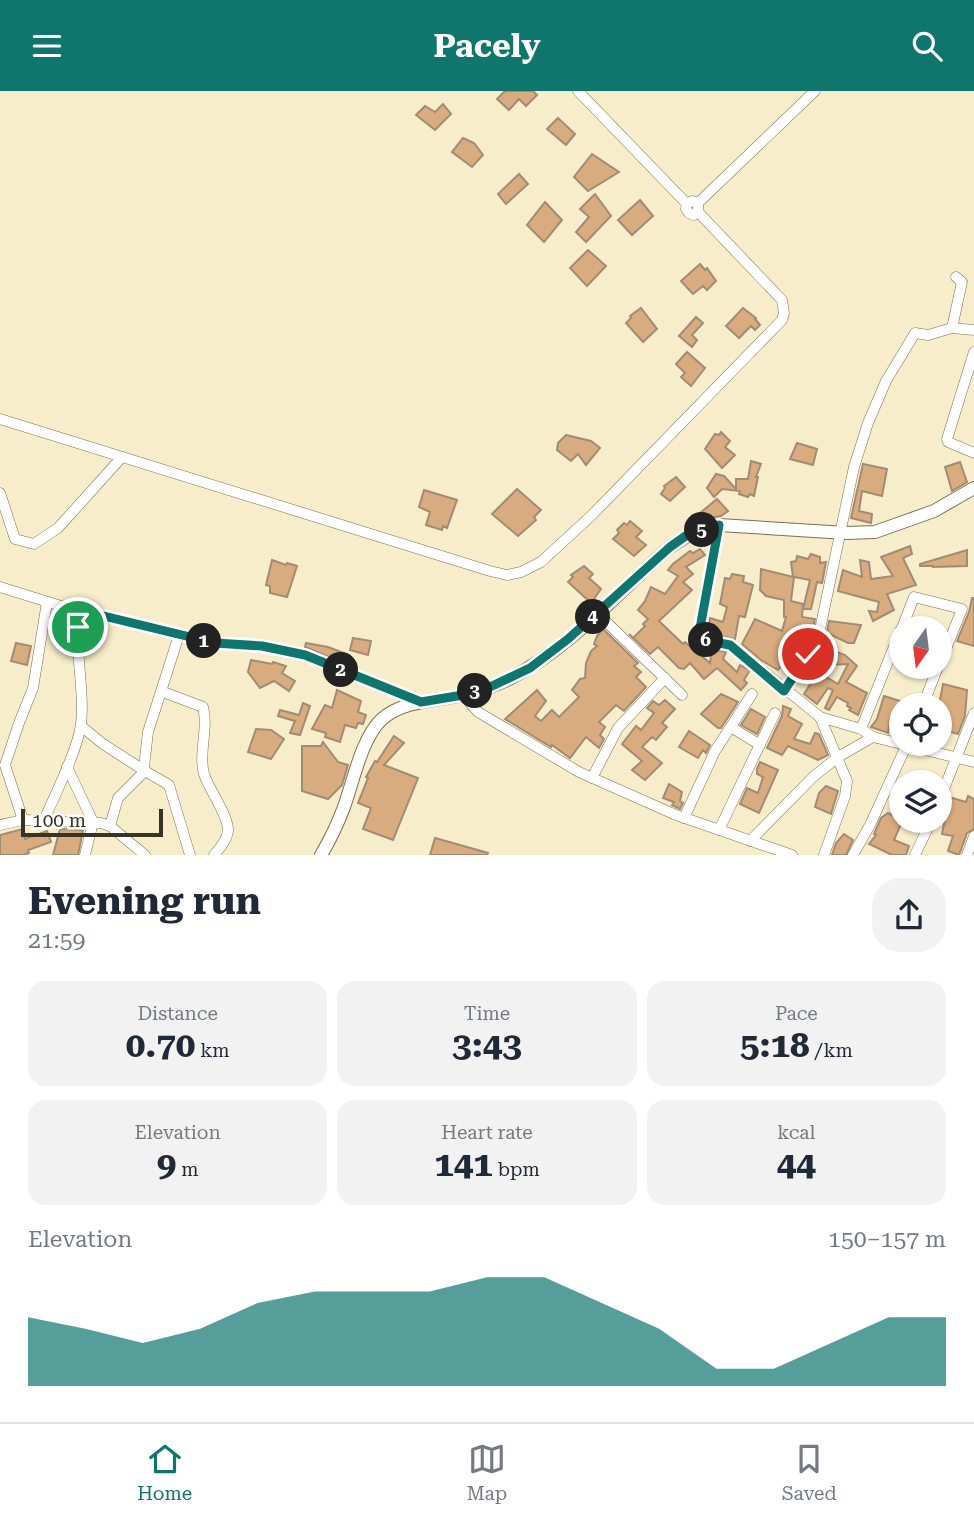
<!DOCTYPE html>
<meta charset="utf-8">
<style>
:root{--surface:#fff;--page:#f2f2f3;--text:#1f2937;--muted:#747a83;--line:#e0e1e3;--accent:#0f766e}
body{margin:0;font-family:"Roboto Serif",serif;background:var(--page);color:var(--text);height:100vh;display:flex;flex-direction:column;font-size:26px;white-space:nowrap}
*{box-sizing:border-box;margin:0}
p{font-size:23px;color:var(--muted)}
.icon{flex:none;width:38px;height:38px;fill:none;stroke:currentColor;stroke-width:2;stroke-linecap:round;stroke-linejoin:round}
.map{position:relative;height:764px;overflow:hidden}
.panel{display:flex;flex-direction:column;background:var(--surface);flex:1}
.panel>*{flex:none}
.needle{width:46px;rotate:194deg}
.fabs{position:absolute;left:889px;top:525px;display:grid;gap:14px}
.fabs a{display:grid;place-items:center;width:63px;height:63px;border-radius:50%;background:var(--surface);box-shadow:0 2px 5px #0004;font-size:35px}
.scale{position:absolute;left:21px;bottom:18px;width:142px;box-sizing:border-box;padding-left:7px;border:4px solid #373426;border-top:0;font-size:19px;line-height:24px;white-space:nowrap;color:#373426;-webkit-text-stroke:5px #fff;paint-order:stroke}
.pin{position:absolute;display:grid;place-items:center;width:60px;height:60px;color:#fff;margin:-30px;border:4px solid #fff;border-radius:50%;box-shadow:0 2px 7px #0007}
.km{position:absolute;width:35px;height:35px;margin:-18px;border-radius:50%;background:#222;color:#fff;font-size:19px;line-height:35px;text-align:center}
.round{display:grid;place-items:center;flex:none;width:74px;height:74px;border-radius:28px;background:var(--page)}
.headline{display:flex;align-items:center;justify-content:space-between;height:119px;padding:0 28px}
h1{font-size:38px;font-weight:700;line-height:52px}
.figures{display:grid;grid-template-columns:repeat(3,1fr);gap:10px;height:119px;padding:7px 28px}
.figures div{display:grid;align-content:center;border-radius:18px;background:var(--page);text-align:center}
.figures b{font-size:35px;font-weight:700}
.figures small{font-size:19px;font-weight:400}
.figures p{font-size:19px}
.chart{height:196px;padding:14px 28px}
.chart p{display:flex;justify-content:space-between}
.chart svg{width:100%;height:126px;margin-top:7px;fill:var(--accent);opacity:.7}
header{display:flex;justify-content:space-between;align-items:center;height:91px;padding:0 28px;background:var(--accent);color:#fff;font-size:32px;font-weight:700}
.tab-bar{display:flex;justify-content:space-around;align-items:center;height:98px;border-top:2px solid var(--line);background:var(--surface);font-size:19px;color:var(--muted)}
.tab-bar a{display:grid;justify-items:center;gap:4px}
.tab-bar .current{color:var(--accent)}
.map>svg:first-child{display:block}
.building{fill:#d8ac7f;stroke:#a38b73;stroke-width:2}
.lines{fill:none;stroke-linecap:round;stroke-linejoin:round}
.minor-casing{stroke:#797152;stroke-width:11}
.tertiary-casing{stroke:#797152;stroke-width:14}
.minor{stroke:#fff;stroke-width:10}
.tertiary{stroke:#fff;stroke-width:12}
.route-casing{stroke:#fff;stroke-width:14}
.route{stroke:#0f766e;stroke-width:9}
</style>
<header><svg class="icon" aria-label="menu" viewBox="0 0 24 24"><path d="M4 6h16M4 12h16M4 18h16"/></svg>Pacely<svg class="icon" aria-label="search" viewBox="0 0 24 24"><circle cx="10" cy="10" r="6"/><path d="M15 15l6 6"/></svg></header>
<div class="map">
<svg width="974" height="764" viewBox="0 0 974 764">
<rect width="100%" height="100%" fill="#f7edcb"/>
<g class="building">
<path d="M505 0H533L537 4 526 15 519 8 509 19 497 8Z"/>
<path d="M443 13 451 23 435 39 416 24 425 15 435 21Z"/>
<path d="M558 27 575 43 566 54 547 38Z"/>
<path d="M463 47 474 52 483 64 472 76 452 61Z"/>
<path d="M592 63 619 81 588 100 574 86Z"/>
<path d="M519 83 528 93 506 113 498 103Z"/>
<path d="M595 103 611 125 586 151 576 141 589 126 580 118Z"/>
<path d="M640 109 653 125 632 144 618 129Z"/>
<path d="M545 111 562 129 544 151 527 134Z"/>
<path d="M588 159 606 175 587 195 570 177Z"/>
<path d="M700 173 705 179 707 177 716 190 707 199 703 195 693 203 681 190Z"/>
<path d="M641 217 657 238 643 251 626 232 631 227 630 225Z"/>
<path d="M743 217 756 227 755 228 760 234 755 239 751 235 739 247 726 235Z"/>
<path d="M696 226 703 232 692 244 697 249 692 256 679 245Z"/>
<path d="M687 261 705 277 691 295 681 286 685 282 676 273Z"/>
<path d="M721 341 730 350 725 356 735 364 722 377 705 358 715 343 719 344Z"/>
<path d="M566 344 591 350 600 357 586 374 578 363 571 370 557 359 558 352Z"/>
<path d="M797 352 817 358 813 374 790 368Z"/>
<path d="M751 370 761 373 756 386H758L754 405 750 403 748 406 739 403 740 400 722 398 714 406 707 397 716 383 724 385 736 398V388H748Z"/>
<path d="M960 371 967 391 952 400 945 376Z"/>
<path d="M863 373 887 378 882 405 862 400 859 420 872 423 871 432 851 427Z"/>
<path d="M676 386 685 396 670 410 661 403 665 397 664 395Z"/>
<path d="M517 398 541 419 534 426 536 429 518 445 492 423Z"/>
<path d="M424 399 457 409 447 437 443 435 442 439 426 434 430 421 419 416Z"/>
<path d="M717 408 728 420 721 425 710 427 698 432 694 427Z"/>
<path d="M630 430 642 440 636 446 646 454 634 465 613 448 619 442 617 439 624 432 627 434Z"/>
<path d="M910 455 912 463 903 467 916 494 887 503 894 519 873 530 869 520 877 521 879 511 838 500 843 479 862 486 860 469 869 471 871 488 893 485 881 466Z"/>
<path d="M700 458 705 464 686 476 693 483 683 491 692 499 659 530 683 553 685 551 710 572 712 558 726 561 723 568 737 581 740 574 750 579 744 589 747 592 741 599 717 577 704 588 690 572 684 578 679 577 658 556 650 563 629 543 633 547 645 535 643 533 648 528 638 519 645 510 651 496 665 503 678 485 668 479 673 473 690 460 693 462Z"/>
<path d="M967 459V475L933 476V475H920V473Z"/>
<path d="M811 463 820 466V472L826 471 822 492 817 491 811 518H803L810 489 794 486 791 510 803 513 802 526 815 528 811 545 802 559 798 557 794 565 790 563 778 579 761 569 742 553 755 528 782 540 786 526H784V509L766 505 760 499 761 478 793 486 791 471 796 470 797 465 808 468Z"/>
<path d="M272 469 286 474 287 472 297 475 287 506 270 502V495L266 494Z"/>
<path d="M584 475 593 483 589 487 601 498 591 512 568 491 573 486 571 484Z"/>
<path d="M732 483 744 485 743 491 753 494 745 526 739 525 735 548 707 542 710 527 723 531 727 516 720 513 725 487 730 488Z"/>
<path d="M972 507H974V555L957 550 969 521Z"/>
<path d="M829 530 861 534 854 552H848L827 542Z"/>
<path d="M603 538 638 572 634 575 641 581 636 586 646 596 624 620 616 614 599 631 605 636 600 644 604 648 599 657 586 646 570 667 552 654 551 656 505 628 537 599 546 610 535 625 541 630 552 619 559 626 579 606 572 599 580 588 585 587 586 572 591 560 597 555 594 553 597 545Z"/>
<path d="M353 547 371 550 368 564 350 559Z"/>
<path d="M16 552 31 555 27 574 11 570Z"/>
<path d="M306 552 328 556 349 564 348 574 305 556Z"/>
<path d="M834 560 845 564 857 575 846 591 867 602 858 624 849 619 851 617 847 615 848 612 837 606 829 619 825 617 833 599 828 597 817 613 804 603 818 581 838 593 848 573 829 574Z"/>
<path d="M251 569 272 573 273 571 286 575 282 582 295 590 289 600 274 590 260 597 248 581Z"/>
<path d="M943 593 967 599 965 625 958 643 940 638 939 614Z"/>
<path d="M337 599 361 610 358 621 366 624 363 633 358 632 356 637 345 634 340 651 325 646 326 642 312 638 325 614 332 617Z"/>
<path d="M721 603 738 611 721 637H718L701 623Z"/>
<path d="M884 605 903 611 897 628H890L888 642 871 636 877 628Z"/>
<path d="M665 609 675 618 662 632 667 636 656 649 652 646 642 656 662 672 645 689 632 679 642 670 622 653 636 635 641 639 654 622 647 617 653 610 659 614Z"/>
<path d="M303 612 310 615 300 644 290 642 295 630 278 625 280 619 299 624Z"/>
<path d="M783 615 791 618 788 625 802 633 794 648 810 653 815 642 819 643 828 664 818 669 788 655 782 664 767 657 782 625Z"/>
<path d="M751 618 765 626 757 643 741 634Z"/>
<path d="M256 638 271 639 284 648 271 668 248 661Z"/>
<path d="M689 640 710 654 706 662 703 659 698 667 679 656Z"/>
<path d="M394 645 404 652 384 674 418 687 393 749 363 738 371 717 358 712 368 687 366 686 375 670 377 671Z"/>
<path d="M323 651 338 671 348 674 342 694 328 708 302 700V655H321Z"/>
<path d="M760 671 778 679 759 722 740 713 747 697 758 702 763 686 757 683V678Z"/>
<path d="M901 688V733L894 749 909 755 906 764H892L869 753 876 744 874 743 881 727 888 722 894 725 900 710 891 708 897 692Z"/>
<path d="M669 693 682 701 680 710 683 712 680 718 672 714 674 711 663 707Z"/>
<path d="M826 695 838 700 831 723 815 716 819 702Z"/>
<path d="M968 705 974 708V738L967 742 959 764 948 760 953 745 942 743 949 706 966 711Z"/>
<path d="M23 738 25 748 47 740 51 751 28 759 29 762 23 764H0V744Z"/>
<path d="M60 738 83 739 78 764H53Z"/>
<path d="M844 743 853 749 846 764H832L836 752Z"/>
<path d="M435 747 488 762 487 764H430Z"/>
</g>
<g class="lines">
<defs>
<g id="minor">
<path d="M578 0 687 113"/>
<path d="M698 112 815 0"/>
<path d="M952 237 962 191 956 186"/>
<path d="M974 261 947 348 948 351 974 362"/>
<path d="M0 328 490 480 507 484 521 481 541 471 592 424 782 229 784 222 782 209 698 121V112L692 110 687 113 686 118 689 122 694 124 698 121"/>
<path d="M0 402 15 448 34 453 58 437 122 366"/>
<path d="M719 434 698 548 731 554 820 626 861 638 873 646 974 671"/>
<path d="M0 496 61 515 215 552 262 555 305 564 420 611"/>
<path d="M597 522 682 604"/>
<path d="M902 537 914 506 962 518 940 573"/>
<path d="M179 544 148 641 144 676 145 680 169 694 190 764"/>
<path d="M784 600 818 548 854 376 868 332 886 290 915 242 928 244 952 237 974 239"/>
<path d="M163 601 203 616C209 638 198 661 204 683 209 699 229 725 228 740 227 749 220 757 214 764"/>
<path d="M463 604 478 621 579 681 676 724 792 764"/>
<path d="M923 614 938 576"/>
<path d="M820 626 847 690 845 705 824 764"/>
<path d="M81 635 103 653 145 680 118 707 110 735"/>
<path d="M731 636 760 654"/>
<path d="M861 638 901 538"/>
<path d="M67 676 93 731 85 764"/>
<path d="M592 687 618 637 665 587"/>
<path d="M940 708 974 622"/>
<path d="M684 727 715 660 752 603"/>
<path d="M23 729 5 674 19 632 33 597 47 511"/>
<path d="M44 729C55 704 78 658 81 633 86 595 71 557 83 520"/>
<path d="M0 734 23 729 101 732 110 735 145 764"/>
<path d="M719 739 775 622"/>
<path d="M750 750 813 686 838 666 873 646"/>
<path d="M853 764 870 734 907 653"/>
<path d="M915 764 931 730"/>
<path d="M967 764 974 745"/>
</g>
<path id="tertiary" d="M321 764C330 749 338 732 344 716 353 691 362 646 382 628 404 609 437 610 464 604 479 600 495 595 509 588 569 558 619 500 670 456L687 445 719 434 846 442 875 441 934 420 974 397"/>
</defs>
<use href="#minor" class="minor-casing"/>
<use href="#tertiary" class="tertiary-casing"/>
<use href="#minor" class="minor"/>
<use href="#tertiary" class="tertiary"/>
</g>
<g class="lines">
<defs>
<path id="route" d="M78 536 83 520 215 552 262 555 305 564 421 611 463 604 492 595 530 577 568 548 670 456 687 444 719 434 698 548 730 554 784 600 808 563"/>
</defs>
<use href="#route" class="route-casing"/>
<use href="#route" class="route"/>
</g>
</svg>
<div class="fabs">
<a><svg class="needle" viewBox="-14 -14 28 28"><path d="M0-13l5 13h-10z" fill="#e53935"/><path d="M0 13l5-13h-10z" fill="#747a83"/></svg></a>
<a><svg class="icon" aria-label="locate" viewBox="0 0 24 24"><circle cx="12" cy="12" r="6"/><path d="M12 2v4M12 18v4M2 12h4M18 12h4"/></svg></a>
<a><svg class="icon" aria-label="layers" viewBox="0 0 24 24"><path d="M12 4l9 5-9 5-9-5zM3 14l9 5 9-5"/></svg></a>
</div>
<div class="scale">100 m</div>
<div class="pin" style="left:78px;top:536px;background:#1e9e55"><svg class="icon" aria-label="arrive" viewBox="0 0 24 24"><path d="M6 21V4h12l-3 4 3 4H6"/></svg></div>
<div class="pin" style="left:808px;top:563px;background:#d93025"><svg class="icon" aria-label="check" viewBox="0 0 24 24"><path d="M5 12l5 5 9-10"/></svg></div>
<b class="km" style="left:204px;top:550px">1</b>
<b class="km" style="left:341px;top:579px">2</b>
<b class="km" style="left:475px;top:600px">3</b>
<b class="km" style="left:593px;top:526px">4</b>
<b class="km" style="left:702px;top:439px">5</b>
<b class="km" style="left:706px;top:549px">6</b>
</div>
<section class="panel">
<div class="headline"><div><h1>Evening run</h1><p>21:59</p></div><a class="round"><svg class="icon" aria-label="share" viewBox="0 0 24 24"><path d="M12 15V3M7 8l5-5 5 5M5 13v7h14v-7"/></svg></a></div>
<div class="figures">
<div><p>Distance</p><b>0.70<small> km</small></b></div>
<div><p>Time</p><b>3:43</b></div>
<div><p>Pace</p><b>5:18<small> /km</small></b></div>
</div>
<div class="figures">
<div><p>Elevation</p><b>9<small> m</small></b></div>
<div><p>Heart rate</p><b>141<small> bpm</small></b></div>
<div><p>kcal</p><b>44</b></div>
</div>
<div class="chart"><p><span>Elevation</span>150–157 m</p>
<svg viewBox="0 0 160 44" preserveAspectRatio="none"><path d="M0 44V20L10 24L20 29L30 24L40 15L50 11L60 11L70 11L80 6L90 6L100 15L110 24L120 38L130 38L140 29L150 20L160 20V44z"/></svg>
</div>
</section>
<nav class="tab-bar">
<a class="current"><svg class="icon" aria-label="home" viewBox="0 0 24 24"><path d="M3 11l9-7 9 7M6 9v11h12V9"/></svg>Home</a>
<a><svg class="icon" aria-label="map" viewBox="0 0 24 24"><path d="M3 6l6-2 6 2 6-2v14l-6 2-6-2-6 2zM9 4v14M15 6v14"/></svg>Map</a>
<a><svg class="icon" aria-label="saved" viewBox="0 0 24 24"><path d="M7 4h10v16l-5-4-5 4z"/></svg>Saved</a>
</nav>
